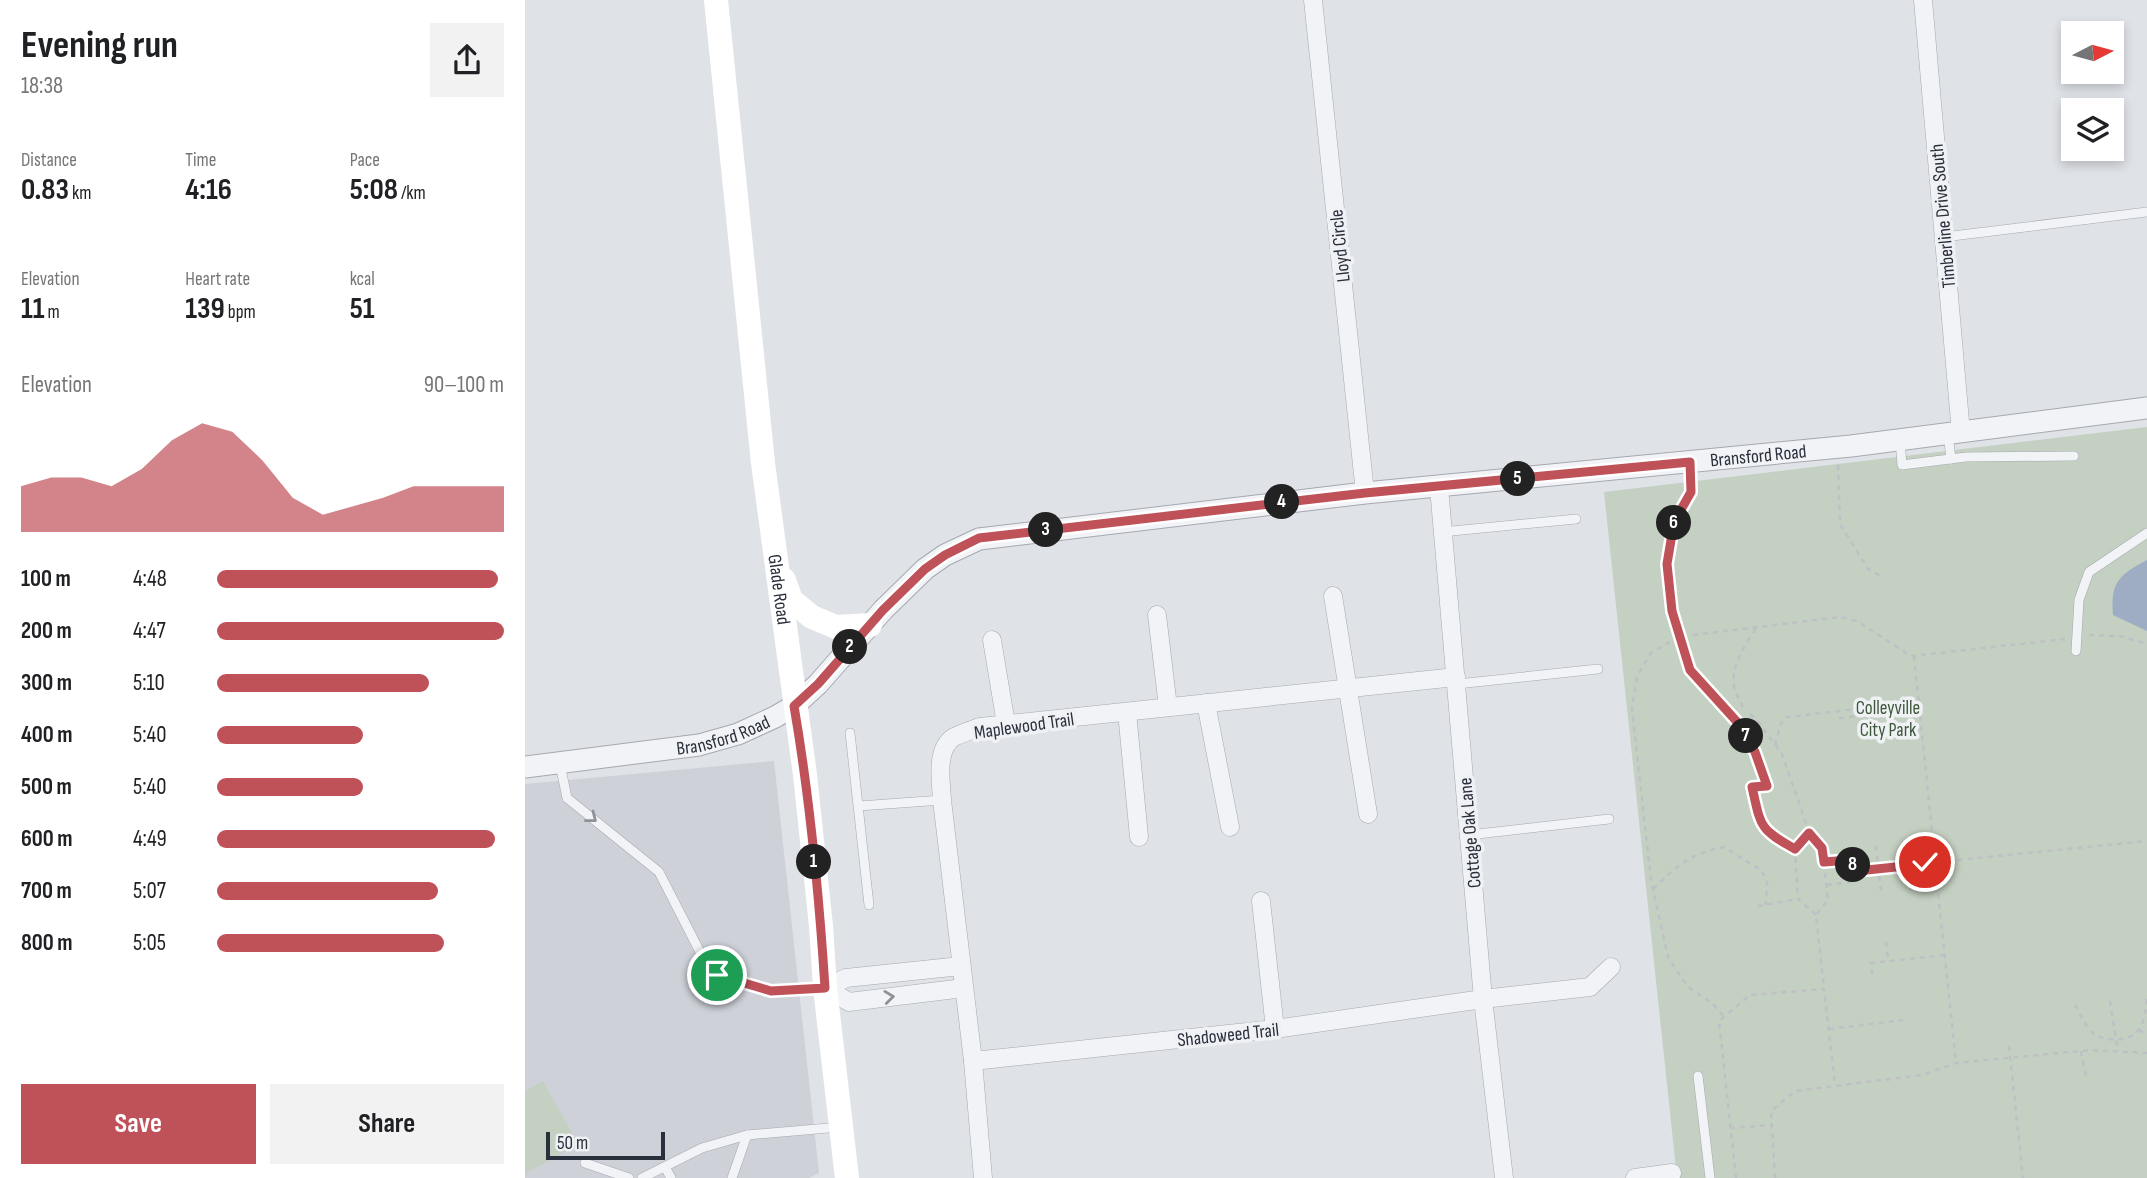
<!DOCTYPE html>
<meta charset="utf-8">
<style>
:root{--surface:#fff;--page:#f2f2f2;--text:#202124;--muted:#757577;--accent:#bf5159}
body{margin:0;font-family:"Sofia Sans Condensed",sans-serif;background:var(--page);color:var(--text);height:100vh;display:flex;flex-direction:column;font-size:26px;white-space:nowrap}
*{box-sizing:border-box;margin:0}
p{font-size:23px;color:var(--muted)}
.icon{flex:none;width:38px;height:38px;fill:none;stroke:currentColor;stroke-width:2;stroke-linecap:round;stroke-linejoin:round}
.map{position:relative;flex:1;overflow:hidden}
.panel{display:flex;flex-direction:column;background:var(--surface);width:525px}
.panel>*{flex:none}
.needle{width:46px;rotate:84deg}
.tools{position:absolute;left:1536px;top:21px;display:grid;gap:14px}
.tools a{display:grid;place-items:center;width:63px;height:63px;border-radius:0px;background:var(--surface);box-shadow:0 4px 10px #0003;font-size:35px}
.scale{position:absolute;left:21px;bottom:18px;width:119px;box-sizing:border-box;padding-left:7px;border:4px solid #2a2f3c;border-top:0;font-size:19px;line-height:24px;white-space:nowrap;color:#2a2f3c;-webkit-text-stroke:5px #eff1f5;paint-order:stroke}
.pin{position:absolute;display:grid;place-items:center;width:60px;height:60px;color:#fff;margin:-30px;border:4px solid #fff;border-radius:50%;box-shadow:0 2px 7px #0007}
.km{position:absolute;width:35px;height:35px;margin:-18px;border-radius:50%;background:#222;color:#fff;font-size:19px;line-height:35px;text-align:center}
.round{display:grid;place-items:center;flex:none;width:74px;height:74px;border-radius:0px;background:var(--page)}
.headline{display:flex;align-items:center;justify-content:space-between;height:119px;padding:0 21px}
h1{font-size:38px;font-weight:700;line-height:52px}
.metrics{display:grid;grid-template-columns:repeat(3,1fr);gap:10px;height:119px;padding:7px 21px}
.metrics div{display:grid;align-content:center}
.metrics b{font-size:30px;font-weight:700}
.metrics small{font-size:19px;font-weight:400}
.metrics p{font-size:19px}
.chart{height:196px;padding:14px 21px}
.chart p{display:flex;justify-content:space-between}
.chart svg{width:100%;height:126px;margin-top:7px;fill:var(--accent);opacity:.7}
.cta{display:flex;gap:14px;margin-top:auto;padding:14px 21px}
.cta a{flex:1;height:80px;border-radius:0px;background:var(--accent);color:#fff;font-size:28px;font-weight:700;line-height:80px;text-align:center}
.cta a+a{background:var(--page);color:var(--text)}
ul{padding:0 21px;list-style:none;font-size:23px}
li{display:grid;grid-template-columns:112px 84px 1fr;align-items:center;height:52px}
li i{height:18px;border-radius:9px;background:var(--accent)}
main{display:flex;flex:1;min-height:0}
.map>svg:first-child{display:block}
.built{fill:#ced1d8}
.green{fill:#c4d0c1}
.water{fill:#9eadc3}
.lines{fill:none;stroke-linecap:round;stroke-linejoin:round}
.service-casing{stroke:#a5a9b0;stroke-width:10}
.minor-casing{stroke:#a5a9b0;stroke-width:19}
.tertiary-casing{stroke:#a5a9b0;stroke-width:23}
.path{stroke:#bec0c6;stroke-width:2.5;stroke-dasharray:5 5;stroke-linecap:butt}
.service{stroke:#f2f3f6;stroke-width:9}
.minor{stroke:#f2f3f6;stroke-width:18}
.tertiary{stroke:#f2f3f6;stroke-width:21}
.secondary{stroke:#fff;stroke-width:24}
.oneway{stroke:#8e9199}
.route-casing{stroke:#fff;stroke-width:14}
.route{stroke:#bf5159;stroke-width:9}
.labels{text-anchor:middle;stroke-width:7;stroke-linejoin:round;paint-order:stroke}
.street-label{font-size:19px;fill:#2a2f3c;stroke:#eff1f5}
.park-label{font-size:19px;fill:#3c5739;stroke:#eff1f5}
</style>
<main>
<section class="panel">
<div class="headline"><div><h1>Evening run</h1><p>18:38</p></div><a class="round"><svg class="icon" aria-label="share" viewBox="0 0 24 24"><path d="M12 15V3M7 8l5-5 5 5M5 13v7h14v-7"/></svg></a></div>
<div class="metrics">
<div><p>Distance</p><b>0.83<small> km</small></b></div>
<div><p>Time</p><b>4:16</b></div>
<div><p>Pace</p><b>5:08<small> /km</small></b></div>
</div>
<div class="metrics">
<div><p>Elevation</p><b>11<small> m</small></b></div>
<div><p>Heart rate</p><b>139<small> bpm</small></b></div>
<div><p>kcal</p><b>51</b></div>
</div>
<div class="chart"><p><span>Elevation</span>90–100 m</p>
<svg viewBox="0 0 160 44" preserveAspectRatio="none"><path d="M0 44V28L10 25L20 25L30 28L40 22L50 12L60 6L70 9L80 19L90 32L100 38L110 35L120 32L130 28L140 28L150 28L160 28V44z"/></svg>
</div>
<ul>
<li><b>100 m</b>4:48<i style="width:98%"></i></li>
<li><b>200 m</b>4:47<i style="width:100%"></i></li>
<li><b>300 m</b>5:10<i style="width:74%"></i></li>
<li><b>400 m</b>5:40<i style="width:51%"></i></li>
<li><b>500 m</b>5:40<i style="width:51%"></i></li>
<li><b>600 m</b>4:49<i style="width:97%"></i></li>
<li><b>700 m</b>5:07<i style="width:77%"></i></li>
<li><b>800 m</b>5:05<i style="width:79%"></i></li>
</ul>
<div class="cta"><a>Save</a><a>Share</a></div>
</section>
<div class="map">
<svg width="1622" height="1178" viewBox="0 0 1622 1178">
<rect width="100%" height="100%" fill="#dfe2e7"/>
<path class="built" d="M249 761 294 1173 284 1178H0V784Z"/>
<g class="green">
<path d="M1622 427V1178H1152L1079 492Z"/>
<path d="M18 1081 53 1144 0 1174V1091Z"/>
</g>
<path class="water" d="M1622 560V631L1588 615C1585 582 1594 575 1622 560Z"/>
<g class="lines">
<defs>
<g id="service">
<path d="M1419 237 1622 212"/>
<path d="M1423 434 1426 459"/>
<path d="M1375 440 1377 465 1441 457 1549 456"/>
<path d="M1165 462 1166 492 1149 522 1142 564 1147 611 1165 670 1215 724 1230 752 1242 786"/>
<path d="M917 532 1051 519"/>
<path d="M1551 651 1554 600 1564 572 1622 533"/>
<path d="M932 684 1073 669"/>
<path d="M325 733 344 905"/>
<path d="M35 764 42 798 134 872 175 952 183 965 192 975 246 991 300 988"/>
<path d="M334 806 417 800"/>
<path d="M944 835 1084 819"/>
<path d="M1173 1076 1185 1178"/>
<path d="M60 1163 104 1178"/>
<path d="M140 1167 146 1178"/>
<path d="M117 1178 177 1148 222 1135 315 1127"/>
<path d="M207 1178 222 1135"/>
</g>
<g id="minor">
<path d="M788 0 840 493"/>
<path d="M1398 0 1436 433"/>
<path d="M914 487 958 999 979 1178"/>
<path d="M808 596 843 814"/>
<path d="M632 615 643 707"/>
<path d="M467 640 481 724"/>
<path d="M681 703 705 827"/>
<path d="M602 712 614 837"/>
<path d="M736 901 750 1029"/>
<path d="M300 988 324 1002 439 988"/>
<path d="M300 988 321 978 436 966"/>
<path d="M448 1061 750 1029 958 999 1065 987 1086 967"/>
<path d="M458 1178 448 1061 417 800C416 781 410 749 429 737 437 733 447 730 455 727L931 677"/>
<path d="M1110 1178 1147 1173"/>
</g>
<g id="tertiary">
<path id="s1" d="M0 767 174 745 213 734 250 717 269 706 293 684 358 610 400 569 420 555 454 539 840 493 1326 446 1622 408"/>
</g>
</defs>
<use href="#service" class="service-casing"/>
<use href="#minor" class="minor-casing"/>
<use href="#tertiary" class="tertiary-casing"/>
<g class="path">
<path d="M1313 465 1315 524 1343 569 1359 578"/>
<path d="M1168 635 1315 617 1332 621 1386 656 1540 639"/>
<path d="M1564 635 1595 636 1622 644"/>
<path d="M1145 642 1126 653 1112 676 1107 709 1126 880 1143 957 1162 986 1188 1004 1199 1017"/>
<path d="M1389 656 1409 851"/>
<path d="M1218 707C1215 700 1210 693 1209 685 1206 665 1221 643 1232 627"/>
<path d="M1225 714 1235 724 1257 754 1286 837 1297 848 1303 900 1291 915 1299 989"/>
<path d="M1314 718 1374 712 1393 705"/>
<path d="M1250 745 1256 723 1262 717 1394 702"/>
<path d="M1228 787 1235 820 1245 835 1270 849"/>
<path d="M1284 833 1270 849 1273 899 1291 915"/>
<path d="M1351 846 1356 891"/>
<circle cx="1411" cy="863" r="11"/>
<path d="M1423 861 1622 841"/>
<path d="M1299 862 1324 860 1332 871 1400 864"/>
<path d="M1411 874 1431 1062"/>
<path d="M1302 885 1327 882 1332 871"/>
<path d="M1128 889C1153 865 1164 854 1199 847L1237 871 1242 881 1241 905"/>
<path d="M1233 906 1273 899"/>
<path d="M1361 942 1363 961"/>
<path d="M1347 974 1346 963 1420 955"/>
<path d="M1585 1001 1593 1051"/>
<path d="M1550 1005C1555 1013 1560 1027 1568 1033 1580 1042 1604 1043 1614 1029 1620 1021 1621 1007 1622 997"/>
<path d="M1304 1029 1378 1020"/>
<path d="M1614 1030 1622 1035"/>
<path d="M1484 1046 1498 1178"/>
<path d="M1556 1051 1561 1076"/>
<path d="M1205 1128 1247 1125"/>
<path d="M1211 1178 1194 1021 1225 995 1299 989 1310 1085"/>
<path d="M1250 1178 1246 1111 1270 1091 1397 1075 1431 1063 1565 1050 1622 1053"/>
</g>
<use href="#service" class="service"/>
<use href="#minor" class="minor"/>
<use href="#tertiary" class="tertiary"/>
<g class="secondary">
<path id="s2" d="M191 0 238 463 280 775 296 926 300 988 322 1178"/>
<path d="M259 580 266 600 287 617 311 627 345 625"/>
</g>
</g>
<defs><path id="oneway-chevron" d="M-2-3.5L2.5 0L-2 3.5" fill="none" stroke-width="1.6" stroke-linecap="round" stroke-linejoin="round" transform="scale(1.75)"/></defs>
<g class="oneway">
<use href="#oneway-chevron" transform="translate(67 818) rotate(38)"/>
<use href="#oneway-chevron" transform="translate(364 997) rotate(-7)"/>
</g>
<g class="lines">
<defs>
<path id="route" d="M192 975 246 991 300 988C294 894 285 799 269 706L293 684 358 610 400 569 420 555 454 538 840 493 1165 462 1166 492 1149 522 1142 564 1147 611 1165 670 1214 724 1230 752 1242 786 1227 787C1236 827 1234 829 1270 849L1284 833 1297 848 1299 862 1324 860 1332 871 1400 864V862"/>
</defs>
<use href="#route" class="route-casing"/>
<use href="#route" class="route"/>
</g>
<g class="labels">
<g class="street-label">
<text transform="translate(1417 216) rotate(-95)" y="7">Timberline Drive South</text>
<text transform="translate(814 246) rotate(-96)" y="7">Lloyd Circle</text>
<text dy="7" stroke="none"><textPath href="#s1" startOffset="1314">Bransford Road</textPath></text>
<text dy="7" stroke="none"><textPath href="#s2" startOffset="593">Glade Road</textPath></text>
<text transform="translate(499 725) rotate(-8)" y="7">Maplewood Trail</text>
<text dy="7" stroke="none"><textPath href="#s1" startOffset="201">Bransford Road</textPath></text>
<text transform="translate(944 833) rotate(-95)" y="7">Cottage Oak Lane</text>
<text transform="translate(703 1034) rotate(-6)" y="7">Shadoweed Trail</text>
</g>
<g class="park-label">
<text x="1363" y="714">Colleyville<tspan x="1363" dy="22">City Park</tspan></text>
</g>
</g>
</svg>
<div class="tools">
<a><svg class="needle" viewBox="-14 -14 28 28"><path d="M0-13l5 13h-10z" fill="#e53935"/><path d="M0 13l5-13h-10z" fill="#757577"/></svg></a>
<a><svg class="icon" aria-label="layers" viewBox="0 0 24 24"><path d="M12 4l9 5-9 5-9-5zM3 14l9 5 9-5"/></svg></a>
</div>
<div class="scale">50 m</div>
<div class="pin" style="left:192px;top:975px;background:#1e9e55"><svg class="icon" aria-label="arrive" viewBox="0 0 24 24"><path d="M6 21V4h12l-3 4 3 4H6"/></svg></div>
<div class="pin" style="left:1400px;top:862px;background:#d93025"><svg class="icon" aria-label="check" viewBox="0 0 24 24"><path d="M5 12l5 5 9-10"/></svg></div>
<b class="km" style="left:289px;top:862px">1</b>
<b class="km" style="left:325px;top:647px">2</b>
<b class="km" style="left:521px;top:530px">3</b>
<b class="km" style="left:757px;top:502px">4</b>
<b class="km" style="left:993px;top:479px">5</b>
<b class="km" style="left:1149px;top:523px">6</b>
<b class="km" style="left:1221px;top:736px">7</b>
<b class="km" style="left:1328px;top:865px">8</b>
</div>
</main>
